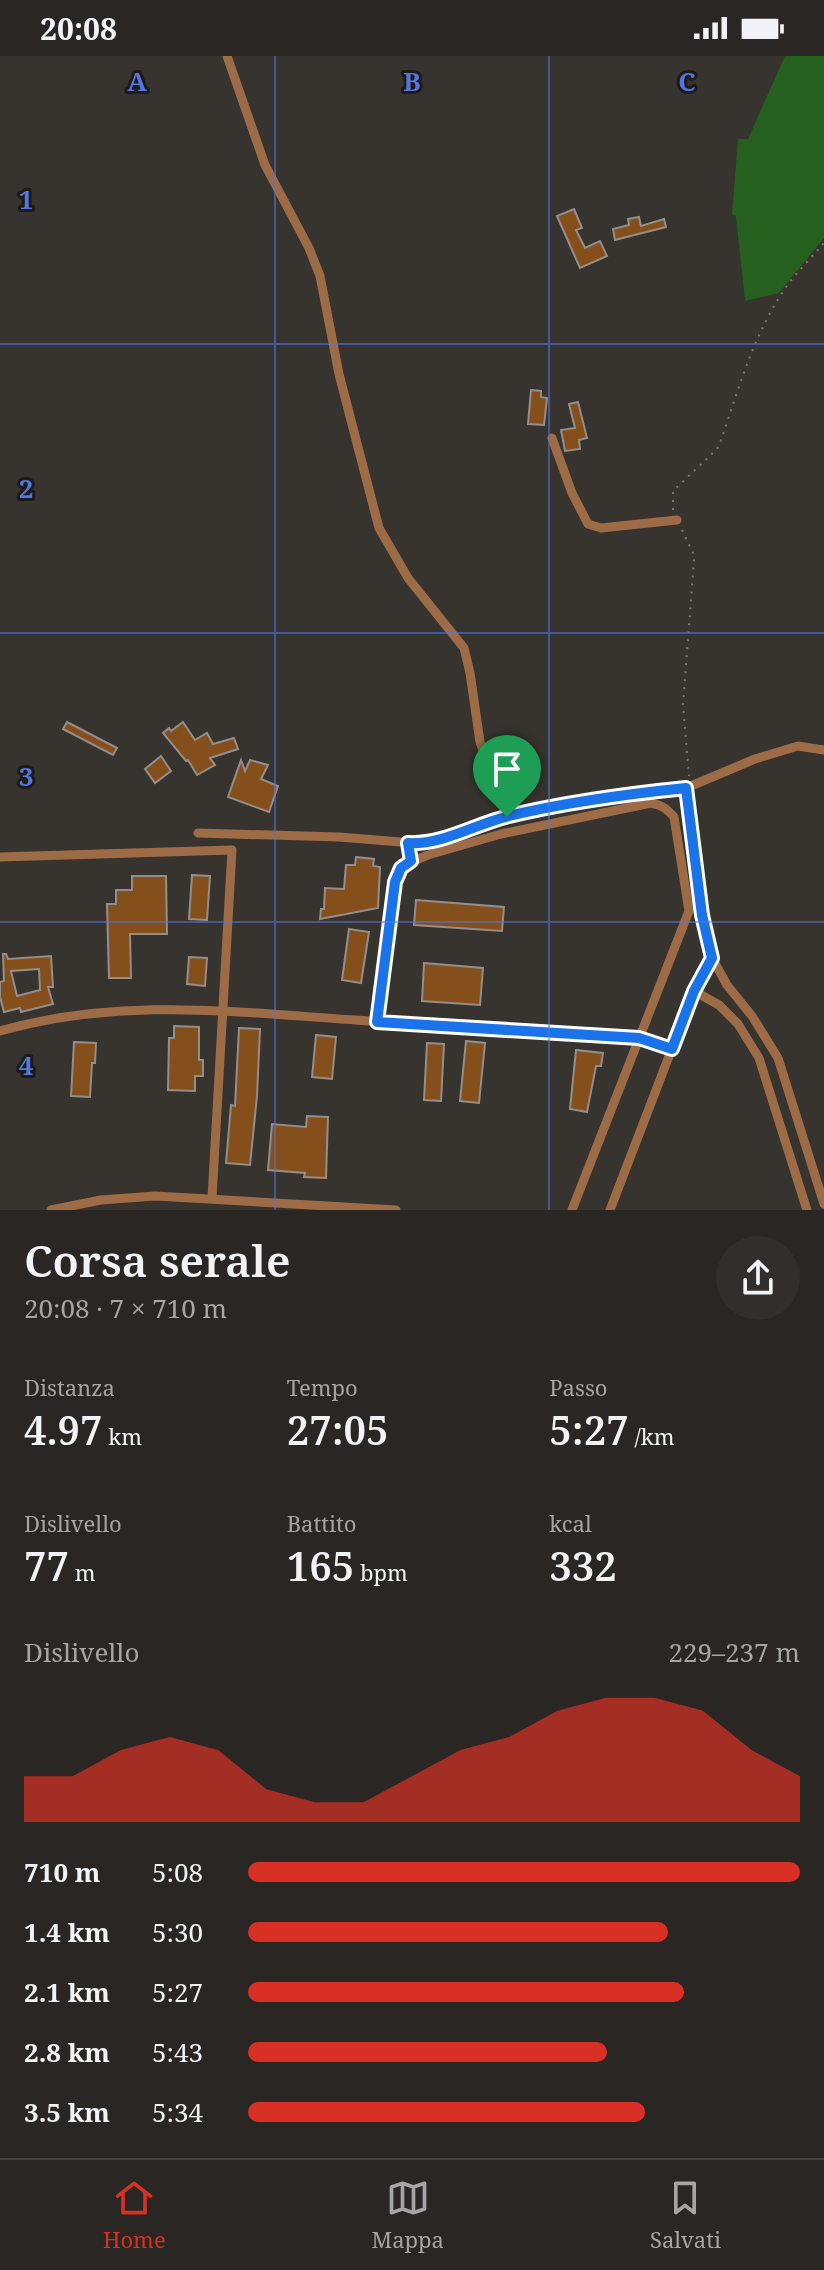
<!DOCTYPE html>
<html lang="it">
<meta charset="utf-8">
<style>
:root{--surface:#292623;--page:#312e2b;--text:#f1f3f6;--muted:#a5a5a6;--line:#454341;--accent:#d93025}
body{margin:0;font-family:"Noto Serif",serif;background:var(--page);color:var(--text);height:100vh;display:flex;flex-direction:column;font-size:30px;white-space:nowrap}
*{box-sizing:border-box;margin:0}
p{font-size:26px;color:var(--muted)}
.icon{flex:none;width:44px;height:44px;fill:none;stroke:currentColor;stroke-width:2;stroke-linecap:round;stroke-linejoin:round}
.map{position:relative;height:1154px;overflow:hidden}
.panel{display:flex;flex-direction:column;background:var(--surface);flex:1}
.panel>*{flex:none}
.pin{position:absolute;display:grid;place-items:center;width:68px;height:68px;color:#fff;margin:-82px -34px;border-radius:50% 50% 50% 0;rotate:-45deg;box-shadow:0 0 8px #0007}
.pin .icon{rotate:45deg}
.round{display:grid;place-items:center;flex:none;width:84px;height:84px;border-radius:42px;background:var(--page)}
.head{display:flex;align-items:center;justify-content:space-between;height:136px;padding:0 24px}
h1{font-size:44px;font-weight:600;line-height:60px}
.figures{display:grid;grid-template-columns:repeat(3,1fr);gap:12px;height:136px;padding:8px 24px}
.figures div{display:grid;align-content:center}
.figures b{font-size:40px;font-weight:600}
.figures small{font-size:22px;font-weight:400}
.figures p{font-size:22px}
.chart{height:224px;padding:16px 24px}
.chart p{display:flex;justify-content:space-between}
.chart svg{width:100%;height:144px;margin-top:8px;fill:var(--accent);opacity:.7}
ul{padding:0 24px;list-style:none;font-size:26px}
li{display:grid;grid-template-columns:128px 96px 1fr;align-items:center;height:60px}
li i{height:20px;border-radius:10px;background:var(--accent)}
.status{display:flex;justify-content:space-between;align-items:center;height:56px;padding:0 40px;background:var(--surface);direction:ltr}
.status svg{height:22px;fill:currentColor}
.tabs{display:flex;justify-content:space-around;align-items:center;height:112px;border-top:2px solid var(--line);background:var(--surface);font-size:22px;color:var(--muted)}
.tabs a{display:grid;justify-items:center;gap:4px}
.tabs .active{color:var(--accent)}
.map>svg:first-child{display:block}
.green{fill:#26601e}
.building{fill:#854f1b;stroke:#938e8b;stroke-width:2;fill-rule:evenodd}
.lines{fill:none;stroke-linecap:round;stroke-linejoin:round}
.path{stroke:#7a7773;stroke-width:2;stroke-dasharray:2 6;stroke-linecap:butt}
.minor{stroke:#9d6c47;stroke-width:9}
.route-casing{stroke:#fff;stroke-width:16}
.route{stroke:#1a73e8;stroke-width:10}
.grid{fill:none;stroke:#5377de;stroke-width:2;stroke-opacity:0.55}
.grid-label{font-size:26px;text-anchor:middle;font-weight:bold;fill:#5377de;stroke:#1d1b19;stroke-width:6;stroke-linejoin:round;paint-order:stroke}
</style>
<div class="status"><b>20:08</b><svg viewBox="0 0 49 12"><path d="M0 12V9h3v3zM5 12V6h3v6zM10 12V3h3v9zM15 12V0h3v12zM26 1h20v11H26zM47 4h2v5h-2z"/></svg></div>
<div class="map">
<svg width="824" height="1154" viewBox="0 0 824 1154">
<rect width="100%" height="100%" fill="#37332f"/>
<path class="green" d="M785 0H824V182L779 237 745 245 736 160 732 159 738 83H748Z"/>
<g class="building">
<path d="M574 153 582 172 576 174 585 192 600 185 607 200 580 212 557 160Z"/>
<path d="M639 161 641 170 664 163 666 171 615 184 613 173 629 169 628 163Z"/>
<path d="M531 334 541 335V341L547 342 544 369 528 368Z"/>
<path d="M578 346 587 382 579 384 580 393 565 395 561 374 575 372 569 348Z"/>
<path d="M67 666 117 692 113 699 63 673Z"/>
<path d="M183 666 195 684 207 677 213 688 234 682 238 693 210 702 215 709 197 719 188 704 186 705 163 677 169 672 171 675Z"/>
<path d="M161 700 171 715 155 727 145 713Z"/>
<path d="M241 704 245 715 250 704 268 709 261 723 278 730 269 756 228 741Z"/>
<path d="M356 801 374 803 373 810 380 811 378 852 320 863 321 853H324L325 832 344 833 346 809H355Z"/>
<path d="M192 819 210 820 207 864 189 863Z"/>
<path d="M132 820H166L167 878H130L131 922H109L107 848H116V834H132Z"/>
<path d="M416 844 504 851 502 875 414 869Z"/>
<path d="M349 873 369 876 361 927 342 924Z"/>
<path d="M3 898H6L8 903 51 900 53 931H48L53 948 21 956 20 952 4 956 0 941V926L4 925ZM39 913 40 934 17 940 11 915Z"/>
<path d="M189 901 207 902 205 930 187 928Z"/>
<path d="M424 907 483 912 480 949 422 945Z"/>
<path d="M174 970 199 971V1004H203V1020H195V1035L168 1034 169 982H174Z"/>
<path d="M239 972 260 973 257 1040 250 1109 226 1107 231 1049 235 1050Z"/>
<path d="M316 979 336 981 332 1023 312 1021Z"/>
<path d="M466 985 485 987 479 1047 460 1045Z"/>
<path d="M74 986 96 987 95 1007H92L90 1041 71 1040Z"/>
<path d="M427 987 444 988 441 1045 424 1044Z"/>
<path d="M576 994 603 997 601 1010H596L587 1056 570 1053Z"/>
<path d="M307 1060 328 1061 326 1122 304 1121 305 1117 268 1114 272 1068 306 1071Z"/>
</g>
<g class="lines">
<g class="path">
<path d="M673 454V435L717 393 721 384C739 332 753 280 784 234 795 218 811 202 824 187"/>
<path d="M682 474 693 497 694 504 683 649 689 720"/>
</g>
<g class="minor">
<path d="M227 0 265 109 309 192 320 220 339 318 379 472 408 522 464 592 470 617 480 686 507 761"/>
<path d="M552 382 572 437 588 468 601 472 677 464"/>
<path d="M686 732 702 859 712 902 727 929 752 960 778 1002 824 1148"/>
<path d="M198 777 339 781 413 787 435 784 507 761 635 737 686 732 755 703 798 690 824 694"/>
<path d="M0 801 232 794 212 1142"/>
<path d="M694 935 719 949 738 968 759 1002 807 1154"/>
<path d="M377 966 395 826 404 809 428 799 501 778 651 747C662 749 667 753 674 761L689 855 572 1154"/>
<path d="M0 975C119 941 234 956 355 964 450 971 545 976 639 982L672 993"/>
<path d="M51 1154 101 1144 155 1140 396 1154"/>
<path d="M610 1154 694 935 712 902"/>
</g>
</g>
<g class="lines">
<defs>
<path id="route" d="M686 732 702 859 712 902 694 935 672 993 639 982 377 966 395 826 401 812 411 805 408 787C443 789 475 768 509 760 567 746 627 738 686 732Z"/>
</defs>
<use href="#route" class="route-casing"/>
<use href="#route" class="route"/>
</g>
<path class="grid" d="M275 0V1154M549 0V1154M0 288H824M0 577H824M0 866H824"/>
<g class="grid-label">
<text x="137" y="35">A</text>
<text x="412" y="35">B</text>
<text x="687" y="35">C</text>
<text x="26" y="153">1</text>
<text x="26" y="442">2</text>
<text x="26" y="730">3</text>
<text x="26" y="1019">4</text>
</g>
</svg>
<div class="pin" style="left:507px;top:761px;background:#1e9e55"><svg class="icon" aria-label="arrive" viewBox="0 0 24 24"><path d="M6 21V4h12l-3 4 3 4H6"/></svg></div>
</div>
<section class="panel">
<div class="head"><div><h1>Corsa serale</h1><p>20:08 · 7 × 710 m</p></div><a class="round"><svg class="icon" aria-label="share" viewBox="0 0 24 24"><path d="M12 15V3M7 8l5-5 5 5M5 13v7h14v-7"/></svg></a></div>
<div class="figures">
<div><p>Distanza</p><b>4.97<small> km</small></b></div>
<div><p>Tempo</p><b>27:05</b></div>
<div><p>Passo</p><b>5:27<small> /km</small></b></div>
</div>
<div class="figures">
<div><p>Dislivello</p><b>77<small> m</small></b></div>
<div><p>Battito</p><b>165<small> bpm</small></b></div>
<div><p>kcal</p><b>332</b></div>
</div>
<div class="chart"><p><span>Dislivello</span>229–237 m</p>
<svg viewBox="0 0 160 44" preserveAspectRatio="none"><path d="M0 44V30L10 30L20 22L30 18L40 22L50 34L60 38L70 38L80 30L90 22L100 18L110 10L120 6L130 6L140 10L150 22L160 30V44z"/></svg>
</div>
<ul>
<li><b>710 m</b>5:08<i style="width:100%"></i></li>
<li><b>1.4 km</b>5:30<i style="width:76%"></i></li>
<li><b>2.1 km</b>5:27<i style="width:79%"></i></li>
<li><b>2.8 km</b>5:43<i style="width:65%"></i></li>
<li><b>3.5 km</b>5:34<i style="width:72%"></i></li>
</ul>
</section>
<nav class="tabs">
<a class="active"><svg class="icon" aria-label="home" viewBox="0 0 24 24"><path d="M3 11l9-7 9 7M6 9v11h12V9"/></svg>Home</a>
<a><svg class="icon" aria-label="map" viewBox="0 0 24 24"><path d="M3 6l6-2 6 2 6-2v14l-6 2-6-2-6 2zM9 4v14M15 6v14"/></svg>Mappa</a>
<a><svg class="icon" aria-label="saved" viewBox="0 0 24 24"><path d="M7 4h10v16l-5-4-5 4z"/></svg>Salvati</a>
</nav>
